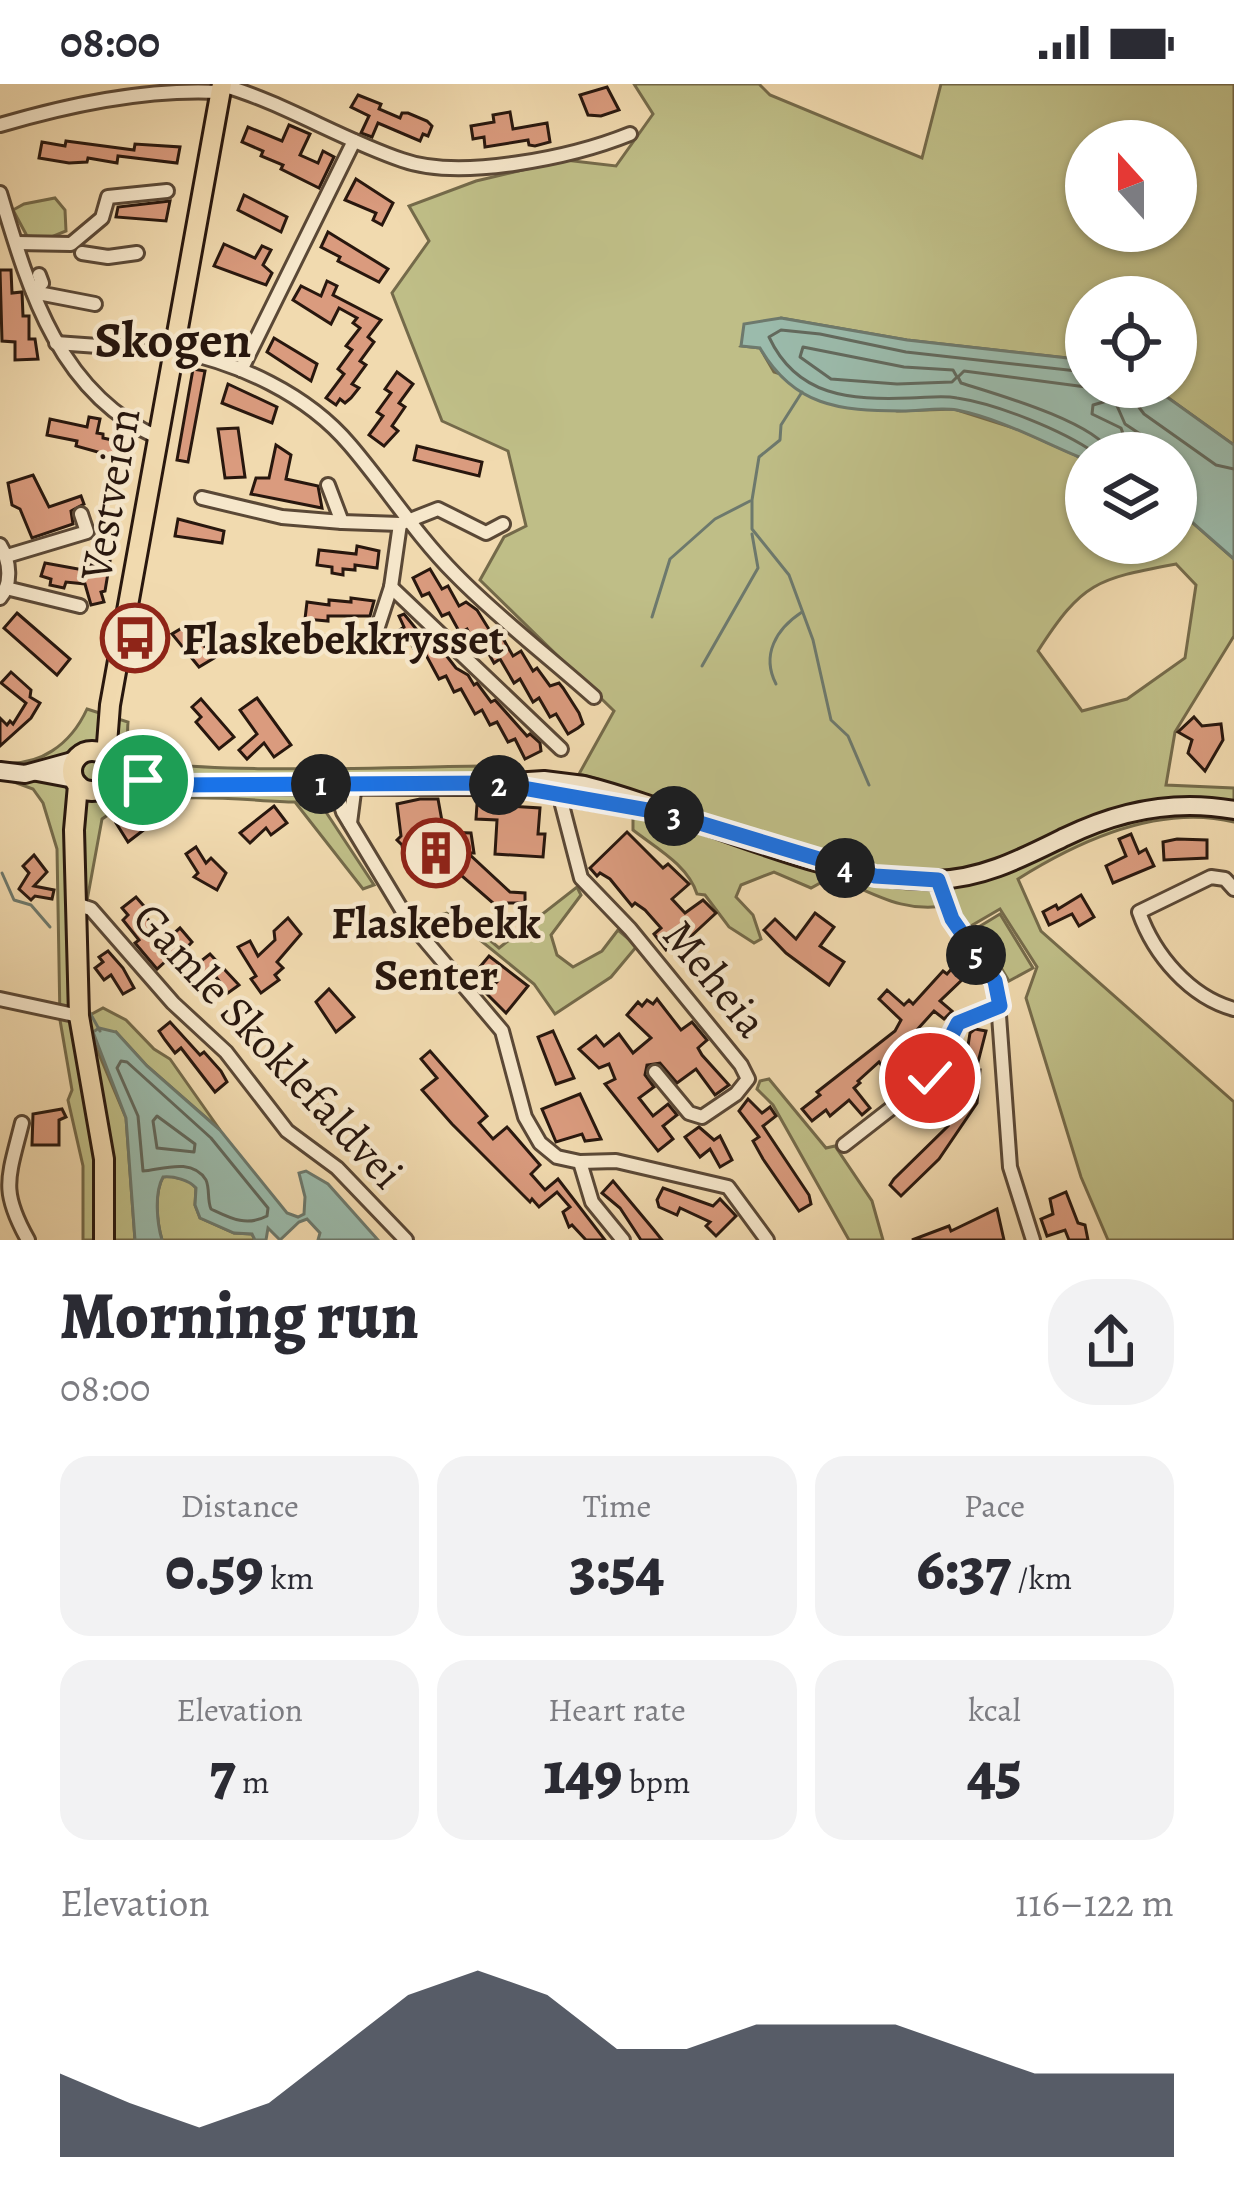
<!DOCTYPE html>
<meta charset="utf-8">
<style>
:root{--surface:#fff;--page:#f2f2f3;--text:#2b2b33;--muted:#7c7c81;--accent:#111827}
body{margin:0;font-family:Alegreya,serif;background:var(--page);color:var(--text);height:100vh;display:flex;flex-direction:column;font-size:45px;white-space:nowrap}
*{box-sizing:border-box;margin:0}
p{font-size:39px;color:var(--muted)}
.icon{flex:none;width:66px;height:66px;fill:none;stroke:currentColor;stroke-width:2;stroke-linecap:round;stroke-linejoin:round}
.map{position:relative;height:1156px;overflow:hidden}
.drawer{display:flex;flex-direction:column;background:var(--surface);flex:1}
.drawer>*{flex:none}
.needle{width:78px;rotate:339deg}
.controls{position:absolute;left:1065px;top:36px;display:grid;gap:24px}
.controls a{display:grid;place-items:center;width:132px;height:132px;border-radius:50%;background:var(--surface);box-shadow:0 3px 9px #0004;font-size:60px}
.pin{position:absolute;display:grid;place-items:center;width:102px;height:102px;color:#fff;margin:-51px;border:6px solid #fff;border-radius:50%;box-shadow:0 3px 12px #0007}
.km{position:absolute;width:60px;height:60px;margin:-30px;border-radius:50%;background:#222;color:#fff;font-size:33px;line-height:60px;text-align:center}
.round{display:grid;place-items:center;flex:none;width:126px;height:126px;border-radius:48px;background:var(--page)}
.headline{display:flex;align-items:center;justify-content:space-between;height:204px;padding:0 60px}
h1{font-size:66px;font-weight:800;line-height:90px}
.metrics{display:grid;grid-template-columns:repeat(3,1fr);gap:18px;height:204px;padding:12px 60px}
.metrics div{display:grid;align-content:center;border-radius:30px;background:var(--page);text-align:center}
.metrics b{font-size:60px;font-weight:800}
.metrics small{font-size:33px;font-weight:400}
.metrics p{font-size:33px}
.chart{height:336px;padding:24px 60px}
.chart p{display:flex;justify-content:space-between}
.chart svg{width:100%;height:216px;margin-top:12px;fill:var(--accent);opacity:.7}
.status{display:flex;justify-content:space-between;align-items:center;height:84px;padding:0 60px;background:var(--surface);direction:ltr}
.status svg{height:33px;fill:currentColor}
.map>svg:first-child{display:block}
.green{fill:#bfbe87;stroke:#746a4a;stroke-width:3;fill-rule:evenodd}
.water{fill:#9bbbac;stroke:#6d796d;stroke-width:3}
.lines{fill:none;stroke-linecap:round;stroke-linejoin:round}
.shore{stroke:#62695d;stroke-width:3}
.stream{stroke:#6d796d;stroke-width:3}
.building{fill:#da9b7e;stroke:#28170e;stroke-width:3}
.minor-casing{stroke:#5a4836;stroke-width:18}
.secondary-casing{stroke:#28170e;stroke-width:22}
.primary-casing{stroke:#28170e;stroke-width:24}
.minor{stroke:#f6e7cb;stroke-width:12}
.secondary{stroke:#f6e7cb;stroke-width:16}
.primary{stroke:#f1daaf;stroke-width:18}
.route-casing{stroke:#fff;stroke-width:24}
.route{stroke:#1a73e8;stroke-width:15}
.labels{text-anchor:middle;stroke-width:9;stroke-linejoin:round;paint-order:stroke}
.street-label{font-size:45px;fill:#28170e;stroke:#f6e7cb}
.poi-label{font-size:45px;font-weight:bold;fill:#28170e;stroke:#f6e7cb;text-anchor:start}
.quarter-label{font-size:51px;font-weight:bold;fill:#28170e;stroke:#f6e7cb}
</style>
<div class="status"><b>08:00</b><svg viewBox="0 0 49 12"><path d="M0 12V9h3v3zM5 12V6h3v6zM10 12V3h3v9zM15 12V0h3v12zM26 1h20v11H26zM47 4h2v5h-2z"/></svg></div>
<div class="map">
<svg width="1234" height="1156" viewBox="0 0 1234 1156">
<rect width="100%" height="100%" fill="#f1daaf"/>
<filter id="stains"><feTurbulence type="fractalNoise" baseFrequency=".00167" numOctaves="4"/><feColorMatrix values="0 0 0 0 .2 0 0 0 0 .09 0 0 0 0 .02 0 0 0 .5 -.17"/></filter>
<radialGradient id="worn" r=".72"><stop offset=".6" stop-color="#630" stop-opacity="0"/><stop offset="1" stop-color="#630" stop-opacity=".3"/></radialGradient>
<g class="green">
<path d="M634 0H759L770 11 922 74 941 0H1234V361L1153 303H1176V213H1086V276L907 256 781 234 742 262 760 264 774 288 897 327 954 325 1017 345 1086 376V459H1176V424L1234 475V552L1175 648 1166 701 1234 704V738C1159 720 1080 756 1018 795L1041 847 1234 1018V1156H1108L1081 1093 1026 914 1037 883 1000 825 969 843 954 820C908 832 874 810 833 792L811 804 774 788 741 801 736 813 753 831 761 855 754 859 729 843 705 811 697 810C688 781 656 764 633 746V733L577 724 597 695 579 690 614 627 480 496 504 453 526 442 508 367 442 337 392 209 429 157 409 122 476 97 565 76 616 82 653 30ZM1086 57H1176V147H1086ZM1176 480 1196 501 1185 574 1127 615 1082 627 1038 567C1083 497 1097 495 1176 480Z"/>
<path d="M55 114 65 126 66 147 49 154 27 152 13 126 24 120Z"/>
<path d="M87 625 128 638C127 650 127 663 138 672 166 693 428 682 480 682V706L368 709 318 716 374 801 363 805 295 718C240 717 147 702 102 735L84 833 88 932 103 924 126 936 154 965 170 975 220 1046 147 982 116 948 96 963 126 1034 135 1156H83V1082L68 1016 72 1006 60 936 57 765 43 719 33 705 0 693V678C39 684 71 660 87 625Z"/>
<path d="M577 803 581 811 551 851 557 871 573 883 602 867 618 846 637 862 611 893 555 930 534 900 458 838 435 858 421 840 432 833 456 827 499 864Z"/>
<path d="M1000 830 1033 884 1009 897 977 844Z"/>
<path d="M769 995 826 1064 835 1062 872 1117 883 1156H849L773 1021 757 1005 760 997Z"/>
<path d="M170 1092 190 1097 196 1104 195 1121 200 1134 234 1149 252 1150 255 1156H162C157 1139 154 1109 163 1093Z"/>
</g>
<g class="water">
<path d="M781 234 907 256 1086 276V303H1153L1234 361V475L1176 424V369H1086V376C1044 359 1002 335 957 326 940 323 920 327 902 327 839 327 794 322 760 264L741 262 744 240Z"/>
<path d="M99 944 116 948 147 982 220 1046 287 1129 298 1133 304 1130 305 1113 299 1089 306 1087 328 1100 378 1156H318L320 1149 307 1135 299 1138 280 1156 268 1144 266 1156H255L252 1150 234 1149 200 1134 195 1121 196 1104C189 1096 174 1092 163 1093 154 1109 157 1139 162 1156H135L126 1034 93 948Z"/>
</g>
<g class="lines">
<g class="shore">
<path d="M803 263 904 283 953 286 957 293 952 298 897 300 831 295 800 273Z"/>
<path d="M1086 288 906 268 820 250 781 246 769 253C797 313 850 316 910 314 925 314 942 311 957 314 997 320 1062 346 1095 369"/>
<path d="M1086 303 964 287 958 293 961 299C996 310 1095 338 1111 369"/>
<path d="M1133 303 1135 318 1144 330 1216 381 1234 385"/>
<path d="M1130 369 1121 344 1092 330 1093 321 1114 315 1125 340 1169 369"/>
<path d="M121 977 127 978 211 1054 268 1124 267 1132C246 1143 230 1134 211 1125 207 1116 210 1105 206 1096 191 1072 158 1087 143 1087L138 1032 117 984Z"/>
<path d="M157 1032 195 1060 194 1068 157 1064 153 1037Z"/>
</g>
<g class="stream">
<path d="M802 308 781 341 780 356 759 373 752 416V445L789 491 813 556 831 636 848 652 869 701"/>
<path d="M652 533 670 475 715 435 750 417"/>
<path d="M702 582 758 484 752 450"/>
<path d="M776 600C761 571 776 545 802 528"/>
<path d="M2 789 14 816 31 821 50 843"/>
<path d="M89 927 100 947"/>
</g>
</g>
<g class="building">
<path d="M607 3 619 26 601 32 588 31 580 11Z"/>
<path d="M358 11 381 20 379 25 400 34 402 29H408L427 37 432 42 428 52 423 50 420 57 378 39 372 53 361 49 369 32 351 23Z"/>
<path d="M510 28 513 45 547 39 550 58 535 62 529 61 528 56 485 63 484 53 473 55 471 42 494 38 493 31Z"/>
<path d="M289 41 310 50 300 71 318 79 323 67 334 73 319 104 281 85 283 81 261 72 263 67 242 58 248 43 282 57Z"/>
<path d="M66 57 134 66 135 60 180 63 177 79 118 72 117 79 88 74 87 78 69 79 39 74 42 58 65 62Z"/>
<path d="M356 95 393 119 382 141 373 136 376 129 345 116Z"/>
<path d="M244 111 287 133 281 148 238 126Z"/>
<path d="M170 117 166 137 116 133 118 123Z"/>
<path d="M328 148 388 185 379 198 338 177 340 173 321 163Z"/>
<path d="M224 160 255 174 262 162 271 166 263 181 272 189 266 201 214 182Z"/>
<path d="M0 186H11L12 209 22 208 23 232H29V255H35L38 275 15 276V258L2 257Z"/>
<path d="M327 197 337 202 333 211 381 236 368 253 374 258 360 277 366 281 352 300 359 304 351 314 345 319 340 315 336 321 326 314 344 290 338 285 352 266 346 262 360 244 353 239 357 234 339 224 331 240 293 216 301 202 321 212Z"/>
<path d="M274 254 317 280 311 297 267 268Z"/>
<path d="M193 285 205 287 188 378 177 376Z"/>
<path d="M397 288 413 300 399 319 405 323 392 342 398 347 384 362 369 351 383 332 377 328 391 309 385 305Z"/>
<path d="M228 300 277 323 272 339 222 319Z"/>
<path d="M89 333 100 335 97 349 103 350V354L126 359 123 375 76 362 77 357 47 351 50 335 87 343Z"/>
<path d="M238 344 245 393 225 394 218 345Z"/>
<path d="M276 361 291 371 286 395 318 402 322 424 251 410 256 394H269Z"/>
<path d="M417 362 482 378 479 392 414 376Z"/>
<path d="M33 391 49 423 81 412 84 420 71 427 73 440 32 454 20 425 12 421 8 399Z"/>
<path d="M178 435 224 447 222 459 175 452Z"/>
<path d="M357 462 379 467 377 484 355 481V486L343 485V491L332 489V483L317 481 319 466 356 470Z"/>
<path d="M98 475 110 477 105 507 101 508 104 518 91 521 85 500 66 498 64 504 50 501 51 495 41 492 45 479 89 487 90 480 97 481Z"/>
<path d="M430 485 442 505 448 502 459 522 466 518 477 526 495 555 501 551 513 572 521 567 533 587 537 584 550 602 559 599 563 604 579 629 583 640 578 644 568 650 556 630 550 633 539 614 533 618 520 595 514 599 500 575 494 579 485 563 478 567 467 545 460 549 449 529 442 532 429 509 422 512 413 494Z"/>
<path d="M351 514 374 517 370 532H328V537L305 535 307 518 329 521V516L351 518Z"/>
<path d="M17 529 70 575 57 591 4 544Z"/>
<path d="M404 530 421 551 424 549 438 567 442 566 456 584 468 591 474 601 477 599 491 618 495 616 527 652 530 650 540 659 541 667 525 675 515 655 508 658 497 638 490 641 482 626 475 630 461 605 454 608 446 592 439 595 426 571 419 574 408 554 403 557 398 547 404 543 399 532Z"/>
<path d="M187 541 214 574 199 583 172 550Z"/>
<path d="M11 588 31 606 30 613 40 619 31 634 0 662V634L7 641 10 637 13 640 26 619 1 599Z"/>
<path d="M257 614 291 661 274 673 264 659 247 675 239 666 257 650 240 626Z"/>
<path d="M201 615 234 653 219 665 196 638 201 633 192 623Z"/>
<path d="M1194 633 1202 642 1221 640 1223 656 1205 687 1188 669 1192 656 1178 648Z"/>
<path d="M420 715H438L444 748 471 749 474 769H468L510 808 525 809V819H508L501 826 438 771 425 773 426 781 411 783 410 775 404 776 402 761 397 756 401 752 397 720Z"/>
<path d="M477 720 540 724 538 750H545L543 773 495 770 497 736 476 735Z"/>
<path d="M274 722 287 739 271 751 266 744 250 759 240 749Z"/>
<path d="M151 723 162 732 128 758 116 739 134 727 137 731Z"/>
<path d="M627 748 663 784 668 780 689 800 672 815 685 829 703 816 716 829 688 855 685 852 666 866 654 850 661 844 645 826 635 819 632 822 610 795 600 789 597 792 590 784Z"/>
<path d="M1131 750 1139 769 1146 765 1154 782 1113 799 1106 782 1126 772 1119 755Z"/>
<path d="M1177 755 1207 756V774L1164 776 1163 758Z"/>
<path d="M196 763 206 779 211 774 226 789 217 806 194 793 198 789 186 770Z"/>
<path d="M34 771 47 788 34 802 54 806 52 815 35 812 31 816 19 805 29 789 23 782Z"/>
<path d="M1081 811 1094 833 1079 842 1072 830 1049 841 1043 828 1056 821 1058 825Z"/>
<path d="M136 813 150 829 146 833 153 841 151 844 164 858 180 844 192 858 172 879 166 877 157 885 135 859 139 856 123 836 128 831 122 824Z"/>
<path d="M815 829 834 843 820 862 844 878 829 901 786 869 764 846 775 835 796 855Z"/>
<path d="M288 834 301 850 277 878 283 884 275 891 279 896 261 909 251 895 256 892 238 863 250 857 258 872 275 856 274 847Z"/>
<path d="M108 867 123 884 134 904 123 910 111 891 104 896 95 884 103 878 99 873Z"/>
<path d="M210 870 239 901 228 909 213 889 202 898 192 884Z"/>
<path d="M489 872 528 902 506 929 486 909 497 898 479 884Z"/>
<path d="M954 882 966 892 940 917 952 927 944 935 934 927 897 968 904 981 890 992 879 978 858 997 860 999 854 1004 870 1024 862 1031 849 1016 830 1032 826 1026 812 1037 802 1025 820 1011 817 1008 895 947 901 936 879 915 887 906 904 921 909 916 913 920 943 887 947 890Z"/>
<path d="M329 905 354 933 336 948 316 918Z"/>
<path d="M657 915 681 946 692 938 707 956 698 964 702 971 729 1001 715 1011 696 985 677 999 660 979 647 981 645 991 654 1003 639 1014 653 1032 668 1020 677 1031 663 1042 673 1055 658 1067 605 1000 615 995 609 980 599 984 579 965 596 952 604 962 619 950 633 969 651 954 627 931 638 918 642 922 647 916 653 920Z"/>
<path d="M170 938 200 971 204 968 221 987 227 998 215 1008 181 964 175 969 165 956 159 947Z"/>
<path d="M975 945 986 947 976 986H980L977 1019 939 1075 901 1112 890 1101 894 1095 948 1042 924 1020 937 1003 960 1015 966 980 958 979 961 967 967 968 970 949Z"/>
<path d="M553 947 574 994 556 1000 538 953Z"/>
<path d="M430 967 487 1032 479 1039 493 1055 507 1043 540 1081 531 1090 545 1106 558 1095 605 1156H586L572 1141 569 1143 563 1128 570 1123 557 1108 539 1123 532 1115 530 1118 452 1040 422 1006 437 994 421 975Z"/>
<path d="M580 1010 601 1055 585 1057 582 1050 556 1058 542 1025Z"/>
<path d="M748 1015 762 1029 770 1023 776 1032 763 1042 809 1111 811 1120 799 1127 763 1075 753 1057 759 1053 739 1027Z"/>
<path d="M62 1025 66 1033 59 1036V1061H32L33 1030Z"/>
<path d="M699 1043 714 1056 720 1052 732 1076 720 1083 710 1065 700 1073 685 1053Z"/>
<path d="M613 1097 654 1146 662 1156H641L620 1124 602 1109Z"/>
<path d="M663 1104 713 1122 720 1115 736 1132 716 1152 706 1142 710 1138 680 1124 677 1131 659 1123 657 1116Z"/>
<path d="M1066 1108 1078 1139 1085 1141 1088 1156H1069L1065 1146 1047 1152 1041 1135 1053 1130 1050 1115Z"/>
<path d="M997 1125 1004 1156H912L949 1142 951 1147Z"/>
</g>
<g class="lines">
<defs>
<g id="minor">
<path d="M222 1C284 19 340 55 402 76 460 97 573 73 630 50"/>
<path d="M0 41C71 20 147 4 220 8"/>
<path d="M0 109C29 206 59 310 159 354"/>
<path d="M17 159 71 160 102 134 108 113 167 107"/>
<path d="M82 169 108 173 137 169"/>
<path d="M39 191 42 199 33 208 95 220"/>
<path d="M56 259 140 265"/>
<path d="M174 266C239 279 307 310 350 361 386 403 416 451 455 490 498 534 548 572 594 613"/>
<path d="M241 286 354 57"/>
<path d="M328 401 342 438"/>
<path d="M202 414 282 433 342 438 400 440 438 425 486 449 503 440"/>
<path d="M0 461C10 477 12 500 0 514"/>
<path d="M7 472 87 448 81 430"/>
<path d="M391 503 561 665"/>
<path d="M6 504 80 522"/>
<path d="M328 558 369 556 375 552 391 503 400 440"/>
<path d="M569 699 562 721 581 794 630 845 741 981 748 995 736 1010 702 1033 689 1029 655 988"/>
<path d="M334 700 343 728 408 836 502 947 525 1033 540 1059 557 1073 580 1078 616 1077 728 1103 767 1156"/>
<path d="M350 739 355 700"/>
<path d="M938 796 952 835 997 904 1010 1083 1033 1156"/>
<path d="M1234 805 1225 795 1211 793 1139 828C1154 871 1190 913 1234 925"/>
<path d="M76 820 91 825 173 919 226 968 287 1047 337 1084 406 1156"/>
<path d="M0 915 79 932"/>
<path d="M22 1039C8 1095 0 1106 28 1156"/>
<path d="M844 1061 930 994 959 939 1000 923"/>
<path d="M580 1078 592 1118 623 1156"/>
</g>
<g id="secondary">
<path d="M112 684 152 700 170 701 504 702"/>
<path d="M0 687 25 690 76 676"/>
<path d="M37 688 74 695"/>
<path d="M494 699 544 696 584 701C692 728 825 800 936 796 983 795 1024 773 1065 753 1118 727 1175 715 1234 726"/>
<path d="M107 700 135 704 151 700"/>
</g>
<g id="primary">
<circle cx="92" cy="687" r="20"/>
<path d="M106 673 110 621 222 0"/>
<path d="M78 701 74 746 79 932 104 1075V1156"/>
</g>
</defs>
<use href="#minor" class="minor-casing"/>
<use href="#secondary" class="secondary-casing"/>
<use href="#primary" class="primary-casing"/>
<use href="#minor" class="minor"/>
<use href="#secondary" class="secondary"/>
<use href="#primary" class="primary"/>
</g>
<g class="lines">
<defs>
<path id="route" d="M143 696 170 701 494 699 670 730 875 792 938 796 952 835 995 897 1000 922 958 939 930 994"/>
</defs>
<use href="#route" class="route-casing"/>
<use href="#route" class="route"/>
</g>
<defs>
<symbol id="bus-ring" viewBox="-11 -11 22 22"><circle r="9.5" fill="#f6e7cb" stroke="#8f2418" stroke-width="1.5"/><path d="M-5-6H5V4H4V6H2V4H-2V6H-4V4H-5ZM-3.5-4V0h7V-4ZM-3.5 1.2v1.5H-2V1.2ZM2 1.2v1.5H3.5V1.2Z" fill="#8f2418"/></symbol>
<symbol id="building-ring" viewBox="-11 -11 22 22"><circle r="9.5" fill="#f6e7cb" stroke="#8f2418" stroke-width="1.5"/><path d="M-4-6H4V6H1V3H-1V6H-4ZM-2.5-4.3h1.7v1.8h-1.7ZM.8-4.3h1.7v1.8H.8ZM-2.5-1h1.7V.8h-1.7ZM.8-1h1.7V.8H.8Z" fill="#8f2418"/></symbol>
</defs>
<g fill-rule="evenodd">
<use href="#bus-ring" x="97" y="516" width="76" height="76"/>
<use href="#building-ring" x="398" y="731" width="76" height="76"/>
</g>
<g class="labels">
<g class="street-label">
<text transform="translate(109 410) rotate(-80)" y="16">Vestveien</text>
<text transform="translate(716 894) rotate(51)" y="16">Meheia</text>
<text transform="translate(269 961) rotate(47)" y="16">Gamle Skoklefaldvei</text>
</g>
<g class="poi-label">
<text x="182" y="570">Flaskebekkrysset</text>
<text x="436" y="854" text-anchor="middle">Flaskebekk<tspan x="436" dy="52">Senter</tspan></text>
</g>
<g class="quarter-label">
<text x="173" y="273">Skogen</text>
</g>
</g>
<rect width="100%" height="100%" filter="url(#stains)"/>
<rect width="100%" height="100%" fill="url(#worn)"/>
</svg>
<div class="controls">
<a><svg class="needle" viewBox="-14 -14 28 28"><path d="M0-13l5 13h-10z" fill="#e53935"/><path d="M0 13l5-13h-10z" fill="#7c7c81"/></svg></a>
<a><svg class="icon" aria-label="locate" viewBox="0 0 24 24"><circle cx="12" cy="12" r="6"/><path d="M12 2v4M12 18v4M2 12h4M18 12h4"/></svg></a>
<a><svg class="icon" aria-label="layers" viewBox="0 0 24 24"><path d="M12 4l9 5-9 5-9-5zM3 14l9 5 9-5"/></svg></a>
</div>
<div class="pin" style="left:143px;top:696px;background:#1e9e55"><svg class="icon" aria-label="arrive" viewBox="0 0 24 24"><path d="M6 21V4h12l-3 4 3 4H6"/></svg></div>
<div class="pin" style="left:930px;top:994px;background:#d93025"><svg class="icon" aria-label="check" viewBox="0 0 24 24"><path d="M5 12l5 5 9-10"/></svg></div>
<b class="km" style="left:321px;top:700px">1</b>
<b class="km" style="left:499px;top:701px">2</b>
<b class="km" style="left:674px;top:732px">3</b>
<b class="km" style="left:845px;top:784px">4</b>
<b class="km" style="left:976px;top:871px">5</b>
</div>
<section class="drawer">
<div class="headline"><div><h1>Morning run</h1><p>08:00</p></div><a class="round"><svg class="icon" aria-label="share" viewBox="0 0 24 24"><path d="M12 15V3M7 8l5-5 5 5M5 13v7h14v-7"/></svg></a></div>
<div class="metrics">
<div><p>Distance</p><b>0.59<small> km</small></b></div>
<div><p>Time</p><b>3:54</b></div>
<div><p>Pace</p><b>6:37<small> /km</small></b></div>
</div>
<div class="metrics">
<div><p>Elevation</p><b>7<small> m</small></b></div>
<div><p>Heart rate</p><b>149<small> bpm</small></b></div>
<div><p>kcal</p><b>45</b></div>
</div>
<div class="chart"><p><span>Elevation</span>116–122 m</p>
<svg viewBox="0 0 160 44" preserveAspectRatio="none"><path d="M0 44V27L10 33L20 38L30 33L40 22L50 11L60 6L70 11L80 22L90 22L100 17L110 17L120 17L130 22L140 27L150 27L160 27V44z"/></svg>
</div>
</section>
